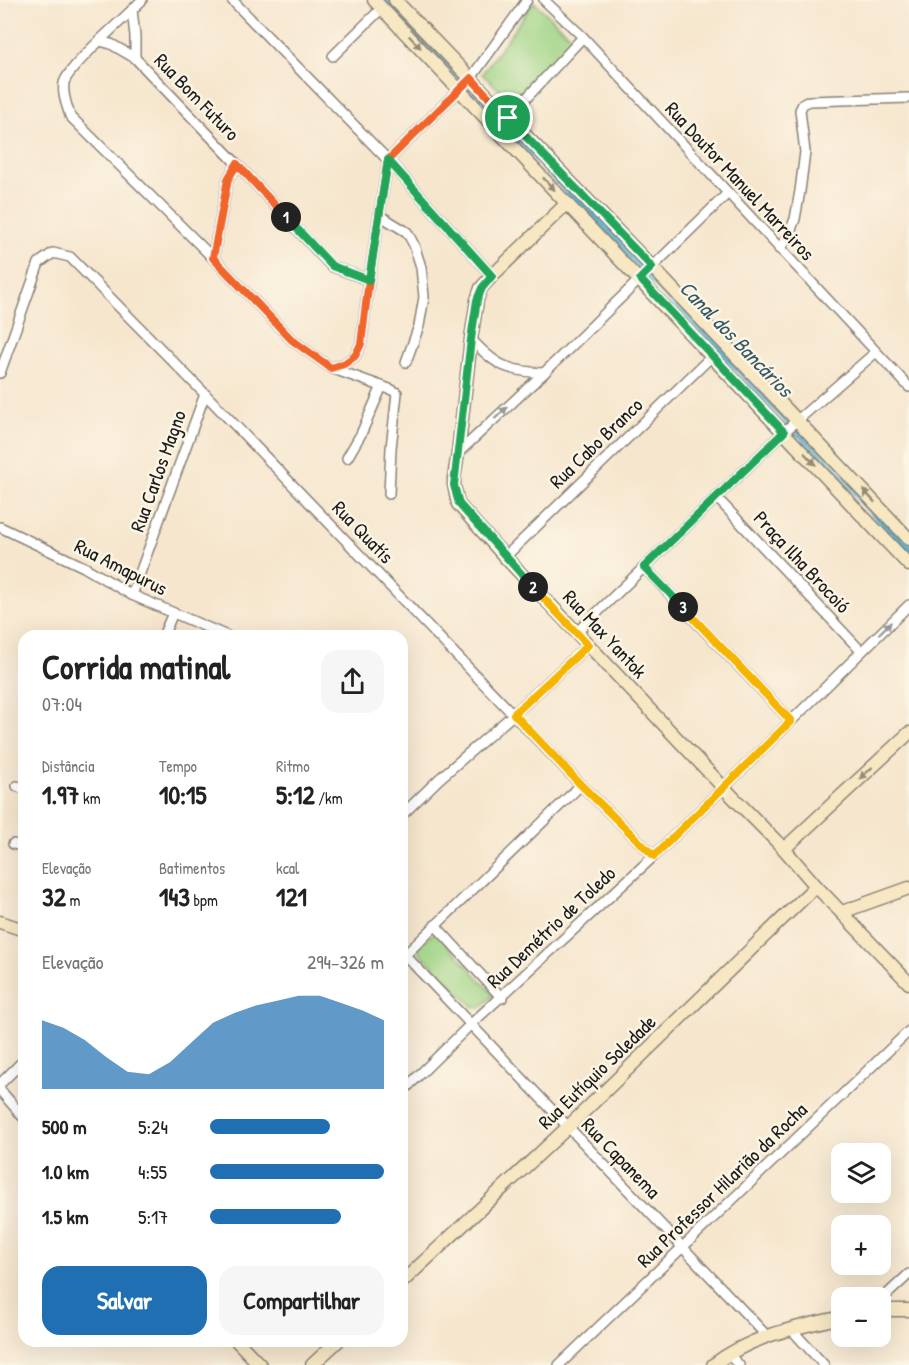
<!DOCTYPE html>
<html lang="pt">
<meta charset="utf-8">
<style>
:root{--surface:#fff;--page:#f6f6f6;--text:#222;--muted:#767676;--accent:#1f6fb2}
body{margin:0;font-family:"Patrick Hand",sans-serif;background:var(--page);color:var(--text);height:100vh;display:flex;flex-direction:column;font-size:22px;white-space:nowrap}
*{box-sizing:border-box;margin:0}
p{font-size:20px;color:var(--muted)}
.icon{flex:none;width:33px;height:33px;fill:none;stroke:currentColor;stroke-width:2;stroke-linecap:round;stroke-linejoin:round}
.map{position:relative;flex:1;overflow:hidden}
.panel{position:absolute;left:18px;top:630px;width:390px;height:717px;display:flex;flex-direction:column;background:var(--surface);border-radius:18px;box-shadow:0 6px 24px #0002}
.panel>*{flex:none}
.fabs{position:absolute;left:831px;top:1143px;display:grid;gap:12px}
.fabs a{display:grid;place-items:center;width:60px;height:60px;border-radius:12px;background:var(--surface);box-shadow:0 6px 24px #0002;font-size:30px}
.pin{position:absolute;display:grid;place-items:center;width:51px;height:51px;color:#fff;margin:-26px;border:3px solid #fff;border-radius:50%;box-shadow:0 2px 6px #0007}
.km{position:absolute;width:30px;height:30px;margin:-15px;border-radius:50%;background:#222;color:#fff;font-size:16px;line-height:30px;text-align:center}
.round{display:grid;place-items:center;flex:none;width:63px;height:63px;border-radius:18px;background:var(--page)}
.overview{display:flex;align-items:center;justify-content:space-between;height:102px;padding:0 24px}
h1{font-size:33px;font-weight:800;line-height:45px}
.metrics{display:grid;grid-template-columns:repeat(3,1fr);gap:9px;height:102px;padding:6px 24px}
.metrics div{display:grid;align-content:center}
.metrics b{font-size:26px;font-weight:800}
.metrics small{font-size:16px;font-weight:400}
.metrics p{font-size:16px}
.chart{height:168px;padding:12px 24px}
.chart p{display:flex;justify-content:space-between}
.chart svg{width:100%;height:108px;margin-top:6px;fill:var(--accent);opacity:.7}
.cta{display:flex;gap:12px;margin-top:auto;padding:12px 24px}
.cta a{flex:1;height:69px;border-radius:18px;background:var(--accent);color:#fff;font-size:24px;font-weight:800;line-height:69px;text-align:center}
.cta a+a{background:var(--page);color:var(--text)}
ul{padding:0 24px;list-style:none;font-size:20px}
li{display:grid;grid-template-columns:96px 72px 1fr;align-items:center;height:45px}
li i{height:15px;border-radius:8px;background:var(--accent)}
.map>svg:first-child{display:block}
.green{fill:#9ed384;stroke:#5d7850;stroke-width:1.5}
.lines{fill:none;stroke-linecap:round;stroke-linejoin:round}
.canal{stroke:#57b0d4;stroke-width:10}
.street-casing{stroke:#898175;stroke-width:12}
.secondary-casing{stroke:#898175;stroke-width:15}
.street{stroke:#fff;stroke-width:9}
.secondary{stroke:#f7e8c3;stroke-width:12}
.oneway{fill:#948c78}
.oneway2{fill:#999}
.split-1-casing{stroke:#fff;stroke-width:12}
.split-2-casing{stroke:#fff;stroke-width:12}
.split-3-casing{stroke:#fff;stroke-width:12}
.split-4-casing{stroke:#fff;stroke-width:12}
.split-1{stroke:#f0652b;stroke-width:8}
.split-2{stroke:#22a559;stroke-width:8}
.split-3{stroke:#f5b400;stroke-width:8}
.split-4{stroke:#22a559;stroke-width:8}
.labels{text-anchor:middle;stroke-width:5;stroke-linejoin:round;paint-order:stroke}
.street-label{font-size:20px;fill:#1c1c1c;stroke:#fcf5e5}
.water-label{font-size:21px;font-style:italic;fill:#345766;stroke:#fcf5e5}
</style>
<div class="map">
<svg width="909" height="1365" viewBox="0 0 909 1365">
<rect width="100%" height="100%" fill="#fcf5e5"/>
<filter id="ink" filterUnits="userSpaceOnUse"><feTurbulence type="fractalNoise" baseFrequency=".0167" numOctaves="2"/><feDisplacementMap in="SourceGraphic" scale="12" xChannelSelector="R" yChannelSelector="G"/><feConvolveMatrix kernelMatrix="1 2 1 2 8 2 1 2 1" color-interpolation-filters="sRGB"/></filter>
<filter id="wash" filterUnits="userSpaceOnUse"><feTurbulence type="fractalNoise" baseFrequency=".008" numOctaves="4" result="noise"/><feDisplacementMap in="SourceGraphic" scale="24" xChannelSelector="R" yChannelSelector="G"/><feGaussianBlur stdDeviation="1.35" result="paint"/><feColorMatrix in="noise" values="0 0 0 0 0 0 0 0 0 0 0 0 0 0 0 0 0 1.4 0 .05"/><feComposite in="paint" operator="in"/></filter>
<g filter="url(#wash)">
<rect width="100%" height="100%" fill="#f6e6ce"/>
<g class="green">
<path d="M534 2 574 39 514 103 482 74Z"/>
<path d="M436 931 494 995 480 1008 474 1007 419 952 418 946Z"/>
</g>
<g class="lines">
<path class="canal" d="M386 0 797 429 909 549"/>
</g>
</g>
<g filter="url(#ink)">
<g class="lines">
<defs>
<g id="street">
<path d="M232 0 388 160 492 276"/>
<path d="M544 0 583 37 909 387"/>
<path d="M132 10C118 24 68 67 64 83 62 95 67 105 70 116L213 258 292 340 331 368 392 390 397 393 391 448 389 494"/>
<path d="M100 41 111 44 135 58 237 164 331 266 369 280"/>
<path d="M333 56 382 8"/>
<path d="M135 58V36L132 10 142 0"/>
<path d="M508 118 583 37"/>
<path d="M379 215 407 232 414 245 421 267 424 297 419 326 406 362"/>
<path d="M779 249 788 237 795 219 800 191 805 152 800 110 803 104 809 101 909 98"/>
<path d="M213 258 228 179 237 164"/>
<path d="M471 339C496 366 507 371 544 373"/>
<path d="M331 368 344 364 355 356 361 344 369 280 388 160 471 78 527 0"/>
<path d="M0 373 39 263 53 253 70 257 205 394 581 785 654 856"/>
<path d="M458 453 544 373 727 194"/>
<path d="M347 458 361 434 382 386"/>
<path d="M717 498 861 651"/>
<path d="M0 527 84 567 132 595 227 636"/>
<path d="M505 557 712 356"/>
<path d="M644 567 791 721"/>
<path d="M132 595 205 394"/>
<path d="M577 632 785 431 876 352"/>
<path d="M163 636 173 613"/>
<path d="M17 786 24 789"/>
<path d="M402 815 439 779 514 714 588 645"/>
<path d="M13 844 24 847"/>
<path d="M435 925 502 998"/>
<path d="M402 952 766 1335"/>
<path d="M402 958 581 785"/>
<path d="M0 1084 24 1060"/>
<path d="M0 1090 24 1118"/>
<path d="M402 1092 471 1024 654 856 909 605"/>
<path d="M880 1301 909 1274"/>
<path d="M791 1329 824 1365"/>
<path d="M728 1354 739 1365"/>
<path d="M559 1365 909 1031"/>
</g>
<g id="secondary">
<path d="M374 0 909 565"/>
<path d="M395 0 652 267 909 539"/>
<path d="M567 203 492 276 481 288 477 300 471 339 458 453 454 478V485L458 504 505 557 723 787 784 849 816 886 909 983"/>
<path d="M784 849 909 733"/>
<path d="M842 912 909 888"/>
<path d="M0 922 24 930"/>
<path d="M402 1282 567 1128 816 886"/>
<path d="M880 1310H909"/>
<path d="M237 1341 260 1365"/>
<path d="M312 1365 338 1341"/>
<path d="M713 1365C752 1335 795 1328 842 1317"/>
</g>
</defs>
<use href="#street" class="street-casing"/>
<use href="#secondary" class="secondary-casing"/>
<use href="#street" class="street"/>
<use href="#secondary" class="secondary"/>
</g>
<defs><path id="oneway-solid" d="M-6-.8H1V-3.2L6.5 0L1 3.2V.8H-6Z" transform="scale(1.5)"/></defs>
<g class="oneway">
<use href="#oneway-solid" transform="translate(415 42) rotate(46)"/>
<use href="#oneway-solid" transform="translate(549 184) rotate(47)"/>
<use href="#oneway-solid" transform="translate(810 459) rotate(46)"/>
<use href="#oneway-solid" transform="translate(869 496) rotate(-133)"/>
<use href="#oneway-solid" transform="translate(866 773) rotate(137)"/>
</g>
<g class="oneway2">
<use href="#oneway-solid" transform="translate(501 413) rotate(-43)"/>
<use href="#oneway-solid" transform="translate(885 628) rotate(-44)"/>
</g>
</g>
<g class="lines" filter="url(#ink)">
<defs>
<path id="split-1" d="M286 217 237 164 228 179 213 258 292 340 331 368 344 364 355 356 361 344 369 280 388 160 471 78 508 118"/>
<path id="split-2" d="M286 217 332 266 369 280 388 160 492 276 482 288 477 300 471 339 454 485 459 504 533 587"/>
<path id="split-3" d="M533 587 588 645 514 714 581 785 654 856 791 721 683 607"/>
<path id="split-4" d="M508 118 652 267 640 279 784 432 644 567 683 607"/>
</defs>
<use href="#split-1" class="split-1-casing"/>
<use href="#split-2" class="split-2-casing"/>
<use href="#split-3" class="split-3-casing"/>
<use href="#split-4" class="split-4-casing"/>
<use href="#split-1" class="split-1"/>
<use href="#split-2" class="split-2"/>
<use href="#split-3" class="split-3"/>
<use href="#split-4" class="split-4"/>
</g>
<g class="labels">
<g class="street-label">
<text transform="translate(197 97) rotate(46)" y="7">Rua Bom Futuro</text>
<text transform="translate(740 181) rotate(47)" y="7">Rua Doutor Manuel Marreiros</text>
<text transform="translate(596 443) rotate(-44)" y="7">Rua Cabo Branco</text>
<text transform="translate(158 471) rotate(-70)" y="7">Rua Carlos Magno</text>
<text transform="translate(363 532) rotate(46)" y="7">Rua Quatís</text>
<text transform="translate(802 562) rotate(47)" y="7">Praça Ilha Brocoió</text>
<text transform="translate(121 567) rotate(27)" y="7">Rua Amapurus</text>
<text transform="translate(605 634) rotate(47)" y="7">Rua Max Yantok</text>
<text transform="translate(551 927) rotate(-43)" y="7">Rua Demétrio de Toledo</text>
<text transform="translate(597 1072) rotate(-44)" y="7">Rua Eutíquio Soledade</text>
<text transform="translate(621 1158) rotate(46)" y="7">Rua Capanema</text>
<text transform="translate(722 1185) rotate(-44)" y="7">Rua Professor Hilarião da Rocha</text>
</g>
<g class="water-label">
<text transform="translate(736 339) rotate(46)" y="7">Canal dos Bancários</text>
</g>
</g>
</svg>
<div class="fabs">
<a><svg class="icon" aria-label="layers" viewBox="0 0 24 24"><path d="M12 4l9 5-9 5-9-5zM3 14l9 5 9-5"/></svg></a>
<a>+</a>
<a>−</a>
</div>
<div class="pin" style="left:508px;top:118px;background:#1e9e55"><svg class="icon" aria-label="arrive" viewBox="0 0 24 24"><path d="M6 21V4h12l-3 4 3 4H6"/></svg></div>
<b class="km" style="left:286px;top:217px">1</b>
<b class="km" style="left:533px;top:587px">2</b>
<b class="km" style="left:683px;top:607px">3</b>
<section class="panel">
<div class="overview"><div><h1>Corrida matinal</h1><p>07:04</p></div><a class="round"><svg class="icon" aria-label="share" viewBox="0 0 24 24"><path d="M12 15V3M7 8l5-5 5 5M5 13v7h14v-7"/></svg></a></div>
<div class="metrics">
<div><p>Distância</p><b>1.97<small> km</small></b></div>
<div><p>Tempo</p><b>10:15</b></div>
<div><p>Ritmo</p><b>5:12<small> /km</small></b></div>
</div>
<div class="metrics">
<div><p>Elevação</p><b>32<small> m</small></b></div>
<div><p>Batimentos</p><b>143<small> bpm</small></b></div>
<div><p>kcal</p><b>121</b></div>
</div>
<div class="chart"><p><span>Elevação</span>294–326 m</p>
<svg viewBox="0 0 160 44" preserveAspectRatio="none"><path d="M0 44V16L10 19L20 24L30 31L40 37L50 38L60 33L70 25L80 17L90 13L100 10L110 8L120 6L130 6L140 9L150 12L160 16V44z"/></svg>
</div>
<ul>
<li><b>500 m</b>5:24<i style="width:69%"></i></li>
<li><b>1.0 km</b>4:55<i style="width:100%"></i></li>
<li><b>1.5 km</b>5:17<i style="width:75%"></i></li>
</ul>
<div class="cta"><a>Salvar</a><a>Compartilhar</a></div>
</section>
</div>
